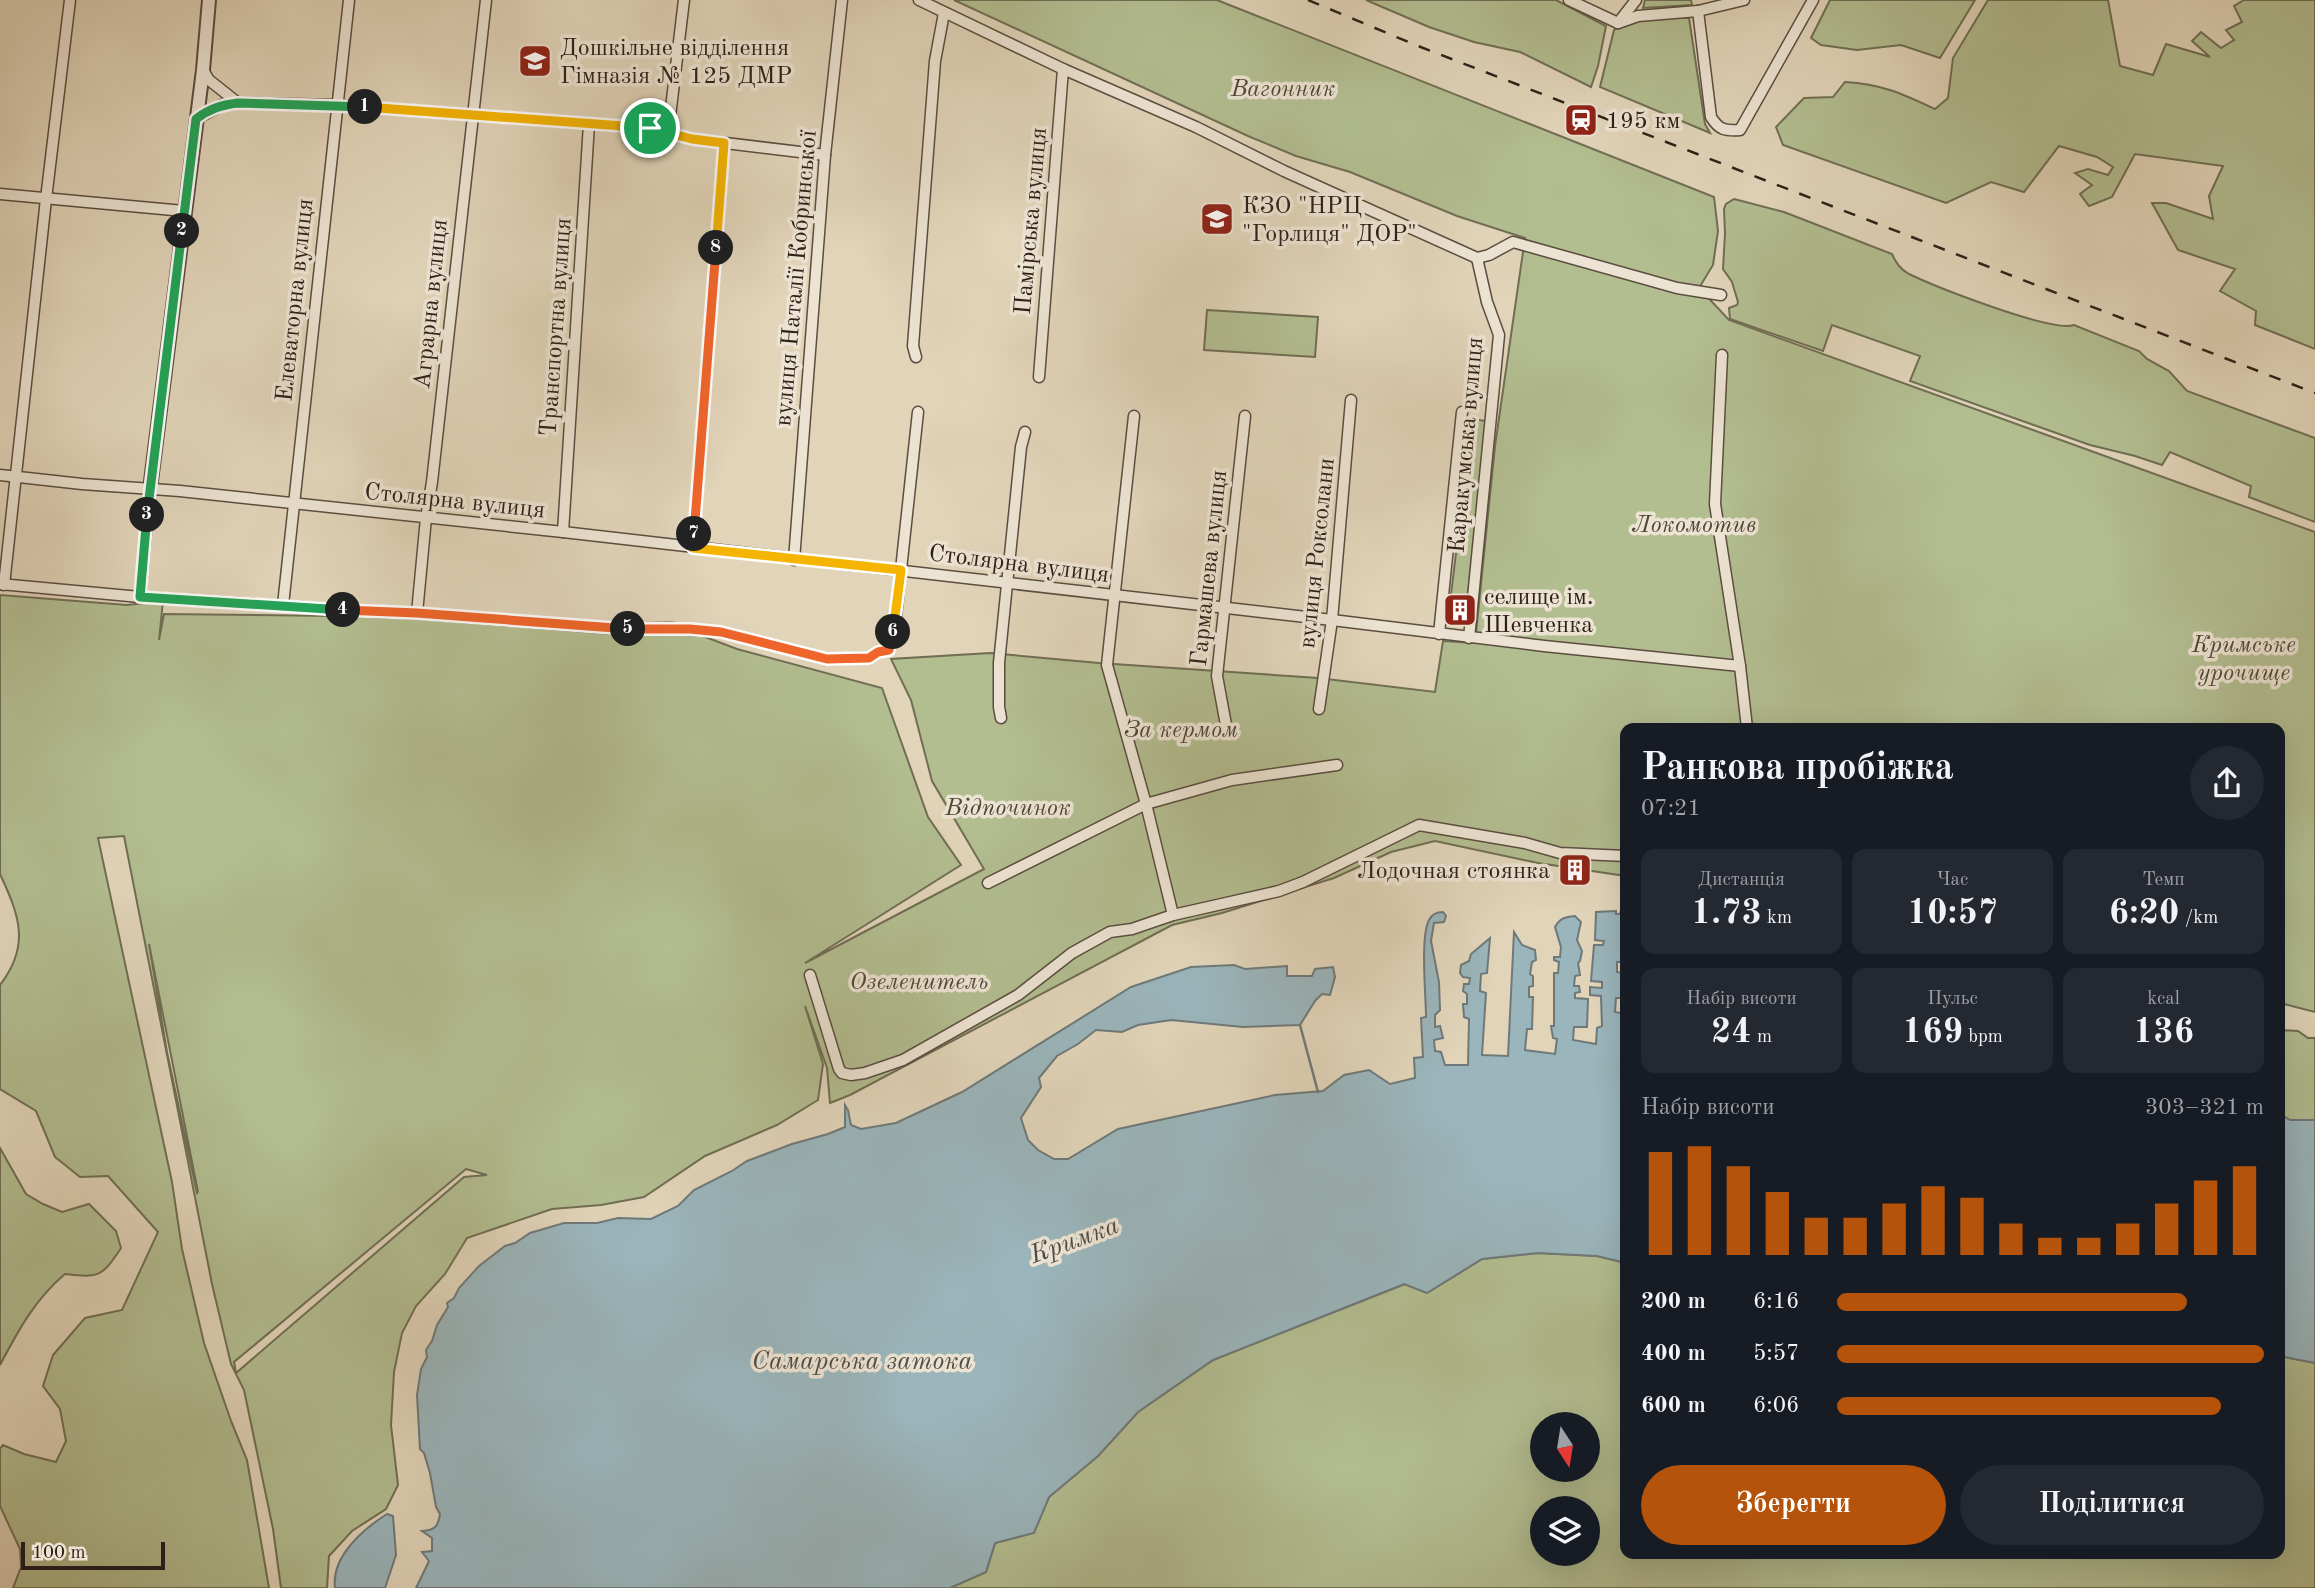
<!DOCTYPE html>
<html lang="uk">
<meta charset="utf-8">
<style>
:root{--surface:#171b24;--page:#242831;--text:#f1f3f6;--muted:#9ea1a6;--accent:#b45309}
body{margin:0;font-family:"Old Standard TT",serif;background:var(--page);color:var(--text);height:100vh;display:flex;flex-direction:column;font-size:26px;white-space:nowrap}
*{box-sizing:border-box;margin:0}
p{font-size:23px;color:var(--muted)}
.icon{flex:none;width:38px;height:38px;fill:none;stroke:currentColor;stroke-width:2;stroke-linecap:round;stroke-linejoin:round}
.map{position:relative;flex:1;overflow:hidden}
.side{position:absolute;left:1620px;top:723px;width:665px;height:836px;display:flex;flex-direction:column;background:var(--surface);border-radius:14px;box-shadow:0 7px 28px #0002}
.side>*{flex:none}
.needle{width:46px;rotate:168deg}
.fabs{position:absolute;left:1530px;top:1412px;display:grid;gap:14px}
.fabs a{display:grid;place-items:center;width:70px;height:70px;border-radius:50%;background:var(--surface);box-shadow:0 7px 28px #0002;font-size:35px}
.scale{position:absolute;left:21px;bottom:18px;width:144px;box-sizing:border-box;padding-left:7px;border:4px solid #2e2018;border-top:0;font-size:19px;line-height:24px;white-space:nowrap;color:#2e2018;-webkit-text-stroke:5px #ece3d2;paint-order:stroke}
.pin{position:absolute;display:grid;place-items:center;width:60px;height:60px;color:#fff;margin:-30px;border:4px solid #fff;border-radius:50%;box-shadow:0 2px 7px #0007}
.km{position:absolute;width:35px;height:35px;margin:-18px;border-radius:50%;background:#222;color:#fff;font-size:19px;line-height:35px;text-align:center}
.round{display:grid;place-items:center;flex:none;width:74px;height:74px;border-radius:37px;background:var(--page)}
.headline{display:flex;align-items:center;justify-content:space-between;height:119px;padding:0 21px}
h1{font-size:38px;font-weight:800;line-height:52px}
.figures{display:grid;grid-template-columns:repeat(3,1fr);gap:10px;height:119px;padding:7px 21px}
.figures div{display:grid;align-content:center;border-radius:14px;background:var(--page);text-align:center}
.figures b{font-size:35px;font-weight:800}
.figures small{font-size:19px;font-weight:400}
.figures p{font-size:19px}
.chart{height:196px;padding:14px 21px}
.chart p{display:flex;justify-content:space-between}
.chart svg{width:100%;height:126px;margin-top:7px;stroke:var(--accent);stroke-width:6}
.action{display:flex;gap:14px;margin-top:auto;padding:14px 21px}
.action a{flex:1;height:80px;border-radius:42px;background:var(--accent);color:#fff;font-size:28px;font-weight:800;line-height:80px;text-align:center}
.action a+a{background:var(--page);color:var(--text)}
ul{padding:0 21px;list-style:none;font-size:23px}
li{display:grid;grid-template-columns:112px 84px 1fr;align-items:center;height:52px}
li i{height:18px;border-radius:9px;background:var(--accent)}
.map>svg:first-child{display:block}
.green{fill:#b2bd90;stroke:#706e54;stroke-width:2;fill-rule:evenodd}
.water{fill:#9ab5bb;stroke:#6f797a;stroke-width:2}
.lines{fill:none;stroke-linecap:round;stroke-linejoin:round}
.stream{stroke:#6f797a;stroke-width:2.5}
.minor-casing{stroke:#5b4d40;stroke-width:13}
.tertiary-casing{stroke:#5b4d40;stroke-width:16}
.minor{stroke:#ece3d2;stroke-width:10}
.tertiary{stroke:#ece3d2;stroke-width:12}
.rail{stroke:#2e2018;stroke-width:2.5;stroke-dasharray:12 12;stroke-linecap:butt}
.split-1-casing{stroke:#fff;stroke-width:14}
.split-2-casing{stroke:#fff;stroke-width:14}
.split-3-casing{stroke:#fff;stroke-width:14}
.split-4-casing{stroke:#fff;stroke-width:14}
.split-5-casing{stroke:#fff;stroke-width:14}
.split-6-casing{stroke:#fff;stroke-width:14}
.split-7-casing{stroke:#fff;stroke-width:14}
.split-8-casing{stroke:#fff;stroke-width:14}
.split-9-casing{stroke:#fff;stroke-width:14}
.split-1{stroke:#f5b400;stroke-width:9}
.split-2{stroke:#22a559;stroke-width:9}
.split-3{stroke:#22a559;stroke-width:9}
.split-4{stroke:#22a559;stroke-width:9}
.split-5{stroke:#f0652b;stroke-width:9}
.split-6{stroke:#f0652b;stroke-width:9}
.split-7{stroke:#f5b400;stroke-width:9}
.split-8{stroke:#f0652b;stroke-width:9}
.split-9{stroke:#f5b400;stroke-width:9}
.labels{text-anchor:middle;stroke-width:7;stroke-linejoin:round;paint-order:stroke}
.poi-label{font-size:24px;fill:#2e2018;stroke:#ece3d2;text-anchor:start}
.park-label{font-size:24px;font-style:italic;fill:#4f4736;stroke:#ece3d2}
.street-label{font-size:24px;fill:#2e2018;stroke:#ece3d2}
.water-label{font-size:26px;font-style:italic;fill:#4e4d49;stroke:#ece3d2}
</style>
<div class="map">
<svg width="2315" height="1588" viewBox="0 0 2315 1588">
<rect width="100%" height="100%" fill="#e1d4b9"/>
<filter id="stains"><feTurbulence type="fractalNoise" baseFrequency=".00286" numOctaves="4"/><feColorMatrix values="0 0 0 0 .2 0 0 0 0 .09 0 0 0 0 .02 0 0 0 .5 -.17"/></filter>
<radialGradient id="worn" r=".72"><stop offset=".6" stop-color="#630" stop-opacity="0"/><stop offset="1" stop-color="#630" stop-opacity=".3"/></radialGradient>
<g class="green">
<path d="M954 0H1217L1714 197 1718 231 1713 265 1699 288 1729 320 2315 532V1012L2280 1003V728H1626V876L1538 863 1435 841 1391 852 1334 878 1222 913 1172 925 850 1095 830 1103 827 1068 805 1006 823 1064 818 1100 777 1125 705 1156 644 1197 601 1205 552 1209 467 1238 445 1274 416 1306 402 1333 394 1372 391 1425 398 1485 386 1509 352 1531 329 1556 327 1588H281L273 1529 244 1390 231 1364 212 1284 124 836 98 838 172 1182 182 1249 204 1343 231 1421 247 1460 269 1588H13L21 1567 20 1549 0 1506V1449L3 1445 24 1454 56 1462 66 1441 60 1409 43 1386 53 1355 85 1318 122 1310 158 1232 108 1176 80 1177 55 1157 36 1111 0 1089V985C31 945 19 915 0 874V595L127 605 163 601 159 640 164 614 412 617 687 630 737 649 882 688 928 817 961 865 805 963 984 869 932 781 911 700 891 659 990 653 1099 663 1318 678 1435 692 1443 641 1475 643 1495 446 1525 238 1457 216 1350 172 1296 156 1248 136ZM149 944 198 1192 197 1193 167 1052ZM466 1169 487 1175 464 1177 236 1373 234 1362Z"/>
<path d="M1366 0H1556L1606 26 1598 66 1591 87 1520 52 1474 42 1429 27Z"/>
<path d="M1645 0H1691L1692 5 1643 8Z"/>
<path d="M1830 0H1975L1940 58 1901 45 1857 50 1821 45 1811 38Z"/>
<path d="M1988 0H2108L2120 66 2153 75 2166 44 2210 57 2192 41 2201 32 2221 48 2234 40 2226 30 2242 22 2234 6 2244 0H2315V349L2255 325 2256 311 2220 291 2235 269 2178 250 2152 203H2166L2213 219 2209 196 2223 166 2135 154 2112 197 2089 206 2080 194 2092 185 2075 173 2088 169 2108 175 2113 167 2097 157 2059 146 2024 192 1991 182 1946 203 1783 145 1776 127 1804 98 1833 97 1845 82C1882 84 1903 94 1935 109L1948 98 1953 58Z"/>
<path d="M1654 17 1689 18 1705 124 1710 133 1600 87 1614 30 1623 25Z"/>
<path d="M1734 199 1784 212 1892 254C1896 263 1900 269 1909 274 1934 286 2052 333 2074 325L2139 351 2147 359 2169 371 2187 391 2315 438V522L2249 497 2251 486 2170 452 2162 465 2135 456 2090 445 1910 381 1920 356 1832 325 1823 351 1730 319 1729 308 1737 305 1738 302 1732 282 1723 269 1725 234 1724 209 1726 204Z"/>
<path d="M1207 310 1318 317 1315 357 1204 350Z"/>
<path d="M1472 419 1486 421 1467 604 1450 603Z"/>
<path d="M2280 1030 2298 1031 2308 1038H2315V1120H2289L2280 1114Z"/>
<path d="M0 1148 26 1194 43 1204 62 1212 89 1204 116 1231 121 1248C102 1277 99 1278 65 1274 35 1299 18 1331 0 1365Z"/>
<path d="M1538 1253 1597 1256 1626 1263V1554H2280V1356L2315 1363V1588H950L986 1572 995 1543 1034 1532 1049 1497 1098 1456 1138 1412 1213 1360 1405 1284 1427 1293 1482 1259ZM1542 1424H1587V1470H1542ZM1542 1508H1587V1554H1542Z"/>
</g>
<g class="water">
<path d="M1621 910H1626L1625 962H1617V972L1624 973 1623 998H1616L1615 1012 1621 1013V1020L1623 1017H1626V1263L1597 1256 1538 1253 1482 1259 1427 1293 1404 1284 1213 1360 1138 1412 1098 1456 1049 1497 1034 1533 995 1543 986 1572 950 1588H416L429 1561 422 1552 432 1551V1538L422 1531C435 1530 438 1527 440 1514L436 1507 430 1473 424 1453 420 1449 417 1395 421 1369 427 1357 426 1350 432 1341 437 1325 448 1307 447 1303 454 1298 459 1288 479 1266 505 1246 515 1243 530 1233 564 1223H597L618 1218 651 1219 678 1206 694 1190 732 1171 747 1161 792 1144 828 1134 845 1127V1105L848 1110 851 1125 861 1129 896 1123 962 1092 1131 987 1191 967 1234 965 1245 969 1287 966V976H1312L1315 969 1333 967 1335 977 1330 995 1322 994 1315 1001 1300 1025 1243 1027 1171 1020 1138 1025 1122 1032 1096 1030 1078 1044 1057 1056 1039 1078 1041 1087 1021 1118 1028 1140 1038 1150 1054 1159H1068L1118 1129 1275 1095 1323 1091 1344 1075 1369 1070 1390 1084 1415 1078 1414 1058 1423 1057 1421 1018 1426 1017C1426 996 1420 937 1429 920 1432 914 1436 912 1443 912L1446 916 1444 922 1434 923 1431 941 1439 982 1440 1010 1435 1015V1027L1440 1026 1443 1038 1434 1040 1435 1051 1441 1052 1445 1065H1468L1469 1019 1464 1017 1463 1004H1467V994L1463 991 1464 984H1469L1470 978 1463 977 1460 973 1461 965 1469 961 1471 954 1490 938 1487 973 1481 974 1480 991 1486 993 1482 1055 1508 1056 1514 932 1522 945 1535 950 1536 960 1532 962 1530 974 1533 976V986L1529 987V997H1533L1532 1029H1527L1525 1050 1555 1054 1557 1039 1553 1038 1551 1026H1554V973H1558L1559 962 1554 960V957H1560L1561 947 1555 927C1560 918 1565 917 1575 916L1581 922 1577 940 1582 951 1580 961 1578 963 1580 975 1575 976 1574 986H1579L1580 992 1575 993V998L1588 999 1587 1027H1574L1573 1040 1596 1044 1597 1028 1602 1026 1601 996 1590 995V987L1602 988V982L1591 981 1594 945H1603L1604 941 1595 940 1596 912 1616 911V914H1620Z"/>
<path d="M2280 1114 2290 1120H2315V1363L2280 1356Z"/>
<path d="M387 1514 393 1516 396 1555 385 1588H335C331 1557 362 1530 387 1514Z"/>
</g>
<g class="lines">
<path class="stream" d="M1300 1025 1318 1092"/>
<defs>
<g id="minor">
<path d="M919 0 1063 69 1196 127 1284 171 1477 258 1489 255 1513 242 1677 288 1721 295"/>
<path d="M1569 0 1618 23"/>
<path d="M1698 11 1711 117C1719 130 1725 131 1740 130L1813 0"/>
<path d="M1618 23 1638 16 1698 11 1744 0"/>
<path d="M1618 23 1636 0"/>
<path d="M203 70 209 80 238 103"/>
<path d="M196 119 222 105 238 103 337 105 650 128 692 139 825 155"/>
<path d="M668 133 684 0"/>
<path d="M0 194 184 211"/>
<path d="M1722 355 1715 504 1740 666 1747 728"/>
<path d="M916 357 913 346 935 61 944 13"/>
<path d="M1039 377 1063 69"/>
<path d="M1134 416 1107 665 1146 804 1173 915"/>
<path d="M0 475 82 484 180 491 563 532 1332 620 1544 646 1740 666"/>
<path d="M563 532 589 124"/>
<path d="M693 548 724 143"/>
<path d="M794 560 825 155 842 0"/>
<path d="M0 584 140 597 379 612 417 613 618 629 670 628 721 632 827 659 869 658 878 652 889 650 896 616 918 412"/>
<path d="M4 585 46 199 70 0"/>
<path d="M140 597 150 489"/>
<path d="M283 605 349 0"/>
<path d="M417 613 426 518 432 482 486 0"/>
<path d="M1439 634 1462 412"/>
<path d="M1469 638 1499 335 1487 302 1477 258"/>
<path d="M1319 709 1332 620 1351 400"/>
<path d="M1001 718 999 707V663L1021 447 1025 432"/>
<path d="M1226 725 1217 676 1245 416"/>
<path d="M988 883 1146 804 1232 780 1337 765"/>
<path d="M810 975 839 1069 842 1073 851 1075 865 1073 903 1060 1018 995 1072 953 1110 932 1132 929 1173 915 1279 891 1303 882 1419 825 1525 843 1560 853 1626 856"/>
</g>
<path id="tertiary" d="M150 489 203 70 209 0"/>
</defs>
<use href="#minor" class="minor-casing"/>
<use href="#tertiary" class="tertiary-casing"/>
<use href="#minor" class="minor"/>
<use href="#tertiary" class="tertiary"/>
<path class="rail" d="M1308 0 1418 46 2315 393"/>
</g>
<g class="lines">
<defs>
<path id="split-1" d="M365 107 650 128"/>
<path id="split-2" d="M182 231 196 119C209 109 221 105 238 103L365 107"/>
<path id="split-3" d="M147 515 182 231"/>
<path id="split-4" d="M147 515 140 597 343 610"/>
<path id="split-5" d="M343 610 417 613 628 629"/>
<path id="split-6" d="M628 629H690L721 632 827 659 869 658 878 652 889 650 893 632"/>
<path id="split-7" d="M694 534 693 548 901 570 893 632"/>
<path id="split-8" d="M694 534 716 248"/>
<path id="split-9" d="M650 128 692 139 724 143 716 248"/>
</defs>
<use href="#split-1" class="split-1-casing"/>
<use href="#split-2" class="split-2-casing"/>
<use href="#split-3" class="split-3-casing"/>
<use href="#split-4" class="split-4-casing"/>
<use href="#split-5" class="split-5-casing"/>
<use href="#split-6" class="split-6-casing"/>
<use href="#split-7" class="split-7-casing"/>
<use href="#split-8" class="split-8-casing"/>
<use href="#split-9" class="split-9-casing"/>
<use href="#split-1" class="split-1"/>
<use href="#split-2" class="split-2"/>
<use href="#split-3" class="split-3"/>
<use href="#split-4" class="split-4"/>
<use href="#split-5" class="split-5"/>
<use href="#split-6" class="split-6"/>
<use href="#split-7" class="split-7"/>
<use href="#split-8" class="split-8"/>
<use href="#split-9" class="split-9"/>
</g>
<defs>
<symbol id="school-square" viewBox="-11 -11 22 22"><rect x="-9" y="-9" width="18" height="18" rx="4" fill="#8f2418" stroke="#ece3d2"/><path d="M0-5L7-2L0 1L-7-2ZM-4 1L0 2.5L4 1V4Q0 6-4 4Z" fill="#fff"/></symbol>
<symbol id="station-square" viewBox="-11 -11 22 22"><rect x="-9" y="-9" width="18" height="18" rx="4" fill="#8f2418" stroke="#ece3d2"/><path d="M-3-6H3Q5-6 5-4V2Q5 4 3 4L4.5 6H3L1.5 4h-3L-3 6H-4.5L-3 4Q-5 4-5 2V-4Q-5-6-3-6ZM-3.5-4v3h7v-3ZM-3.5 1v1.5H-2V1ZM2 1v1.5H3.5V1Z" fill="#fff"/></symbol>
<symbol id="building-square" viewBox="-11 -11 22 22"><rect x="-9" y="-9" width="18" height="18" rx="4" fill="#8f2418" stroke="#ece3d2"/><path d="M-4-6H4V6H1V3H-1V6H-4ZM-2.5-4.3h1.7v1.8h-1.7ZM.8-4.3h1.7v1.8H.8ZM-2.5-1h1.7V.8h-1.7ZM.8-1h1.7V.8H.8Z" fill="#fff"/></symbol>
</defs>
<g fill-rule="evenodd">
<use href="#school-square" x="516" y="42" width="38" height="38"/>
<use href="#station-square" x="1562" y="101" width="38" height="38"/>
<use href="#school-square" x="1198" y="200" width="38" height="38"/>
<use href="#building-square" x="1441" y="591" width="38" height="38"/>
<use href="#building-square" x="1556" y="851" width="38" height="38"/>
</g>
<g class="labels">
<g class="poi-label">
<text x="560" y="55">Дошкільне відділення<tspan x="560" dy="28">Гімназія № 125 ДМР</tspan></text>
<text x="1606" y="128">195 км</text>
<text x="1242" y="213">КЗО "НРЦ<tspan x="1242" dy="28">"Горлиця" ДОР"</tspan></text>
<text x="1484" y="604">селище ім.<tspan x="1484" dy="28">Шевченка</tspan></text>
<text x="1550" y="878" text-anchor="end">Лодочная стоянка</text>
</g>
<g class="park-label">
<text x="1283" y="96">Вагонник</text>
<text x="1694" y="532">Локомотив</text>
<text x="2244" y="652">Кримське<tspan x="2244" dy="28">урочище</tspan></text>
<text x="1181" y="737">За кермом</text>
<text x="1008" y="815">Відпочинок</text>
<text x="919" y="989">Озеленитель</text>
</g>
<g class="street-label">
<text transform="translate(1030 221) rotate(-85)" y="8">Памірська вулиця</text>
<text transform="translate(795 278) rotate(-85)" y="8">вулиця Наталії Кобринської</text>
<text transform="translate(294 300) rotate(-84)" y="8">Елеваторна вулиця</text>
<text transform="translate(430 304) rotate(-84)" y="8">Аграрна вулиця</text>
<text transform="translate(555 327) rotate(-86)" y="8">Транспортна вулиця</text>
<text transform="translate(1465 445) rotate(-85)" y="8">Каракумська вулиця</text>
<text transform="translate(455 500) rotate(6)" y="8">Столярна вулиця</text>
<text transform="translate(1316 553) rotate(-84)" y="8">вулиця Роксолани</text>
<text transform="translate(1019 563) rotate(7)" y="8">Столярна вулиця</text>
<text transform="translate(1208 568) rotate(-84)" y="8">Гармашева вулиця</text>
</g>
<g class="water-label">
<text transform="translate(1074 1239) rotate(-20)" y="9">Кримка</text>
<text x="862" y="1369">Самарська затока</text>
</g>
</g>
<rect width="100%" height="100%" filter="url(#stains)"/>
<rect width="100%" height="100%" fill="url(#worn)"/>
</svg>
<div class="fabs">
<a><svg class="needle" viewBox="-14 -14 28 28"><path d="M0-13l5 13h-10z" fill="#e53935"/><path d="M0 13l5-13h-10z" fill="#9ea1a6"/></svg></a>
<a><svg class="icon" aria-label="layers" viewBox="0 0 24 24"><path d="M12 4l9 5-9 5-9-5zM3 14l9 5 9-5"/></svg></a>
</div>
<div class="scale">100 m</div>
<div class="pin" style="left:650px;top:128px;background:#1e9e55"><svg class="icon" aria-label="arrive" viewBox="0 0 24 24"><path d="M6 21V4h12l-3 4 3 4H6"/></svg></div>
<b class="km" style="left:365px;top:107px">1</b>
<b class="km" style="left:182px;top:231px">2</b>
<b class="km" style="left:147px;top:515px">3</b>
<b class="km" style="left:343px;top:610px">4</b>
<b class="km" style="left:628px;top:629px">5</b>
<b class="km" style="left:893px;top:632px">6</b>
<b class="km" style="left:694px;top:534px">7</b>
<b class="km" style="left:716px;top:248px">8</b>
<section class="side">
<div class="headline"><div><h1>Ранкова пробіжка</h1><p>07:21</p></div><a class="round"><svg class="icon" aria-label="share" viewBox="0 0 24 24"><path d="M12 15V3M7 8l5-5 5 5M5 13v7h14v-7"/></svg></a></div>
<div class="figures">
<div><p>Дистанція</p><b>1.73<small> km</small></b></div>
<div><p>Час</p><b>10:57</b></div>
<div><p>Темп</p><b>6:20<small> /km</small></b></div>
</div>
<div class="figures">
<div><p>Набір висоти</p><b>24<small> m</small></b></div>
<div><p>Пульс</p><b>169<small> bpm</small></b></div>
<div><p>kcal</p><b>136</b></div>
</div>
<div class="chart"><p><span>Набір висоти</span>303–321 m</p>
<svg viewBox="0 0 160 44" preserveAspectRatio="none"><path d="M5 44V8M15 44V6M25 44V13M35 44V22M45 44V31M55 44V31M65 44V26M75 44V20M85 44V24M95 44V33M105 44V38M115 44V38M125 44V33M135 44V26M145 44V18M155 44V13"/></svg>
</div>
<ul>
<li><b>200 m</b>6:16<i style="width:82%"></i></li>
<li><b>400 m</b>5:57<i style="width:100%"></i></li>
<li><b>600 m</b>6:06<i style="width:90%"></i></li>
</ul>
<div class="action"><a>Зберегти</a><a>Поділитися</a></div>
</section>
</div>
